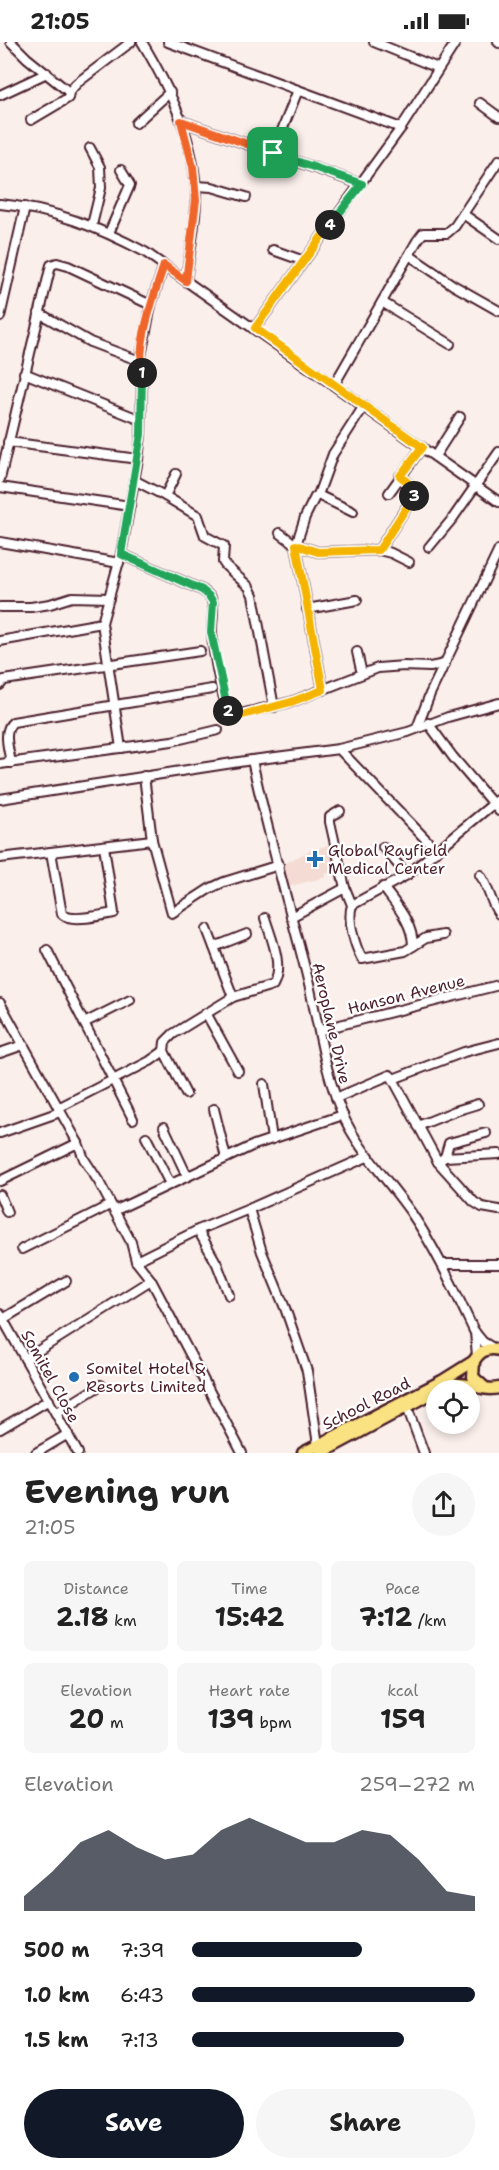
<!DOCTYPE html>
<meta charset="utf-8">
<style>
:root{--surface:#fff;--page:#f6f6f6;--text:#222;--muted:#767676;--accent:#111827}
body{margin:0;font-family:"Shantell Sans",sans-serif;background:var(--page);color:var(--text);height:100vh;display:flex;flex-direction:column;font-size:22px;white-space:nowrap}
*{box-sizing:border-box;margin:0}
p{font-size:20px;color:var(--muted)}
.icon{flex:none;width:33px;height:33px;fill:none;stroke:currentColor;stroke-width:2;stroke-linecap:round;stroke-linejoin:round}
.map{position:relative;height:1411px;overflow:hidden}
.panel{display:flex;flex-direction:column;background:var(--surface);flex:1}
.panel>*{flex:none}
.fabs{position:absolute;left:426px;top:1338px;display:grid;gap:12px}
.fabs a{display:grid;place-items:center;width:54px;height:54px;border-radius:50%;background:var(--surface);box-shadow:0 3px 9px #0003;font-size:30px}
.pin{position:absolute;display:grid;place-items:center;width:51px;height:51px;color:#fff;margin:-26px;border-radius:12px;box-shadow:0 3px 9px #0006}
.km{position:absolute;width:30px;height:30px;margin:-15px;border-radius:50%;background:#222;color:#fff;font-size:16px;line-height:30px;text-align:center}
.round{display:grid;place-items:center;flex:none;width:63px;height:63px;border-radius:32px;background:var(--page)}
.head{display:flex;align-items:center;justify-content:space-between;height:102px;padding:0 24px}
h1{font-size:33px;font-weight:700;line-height:45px}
.stats{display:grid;grid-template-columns:repeat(3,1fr);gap:9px;height:102px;padding:6px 24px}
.stats div{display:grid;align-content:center;border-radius:9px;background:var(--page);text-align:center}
.stats b{font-size:26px;font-weight:700}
.stats small{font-size:16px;font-weight:400}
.stats p{font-size:16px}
.chart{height:168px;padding:12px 24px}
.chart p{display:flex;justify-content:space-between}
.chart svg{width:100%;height:108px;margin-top:6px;fill:var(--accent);opacity:.7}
.cta{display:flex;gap:12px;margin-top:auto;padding:12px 24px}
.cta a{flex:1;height:69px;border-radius:36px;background:var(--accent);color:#fff;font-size:24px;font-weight:700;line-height:69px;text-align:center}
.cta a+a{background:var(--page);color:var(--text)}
ul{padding:0 24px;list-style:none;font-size:20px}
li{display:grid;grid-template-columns:96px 72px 1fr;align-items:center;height:45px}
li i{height:15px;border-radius:8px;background:var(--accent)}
.status{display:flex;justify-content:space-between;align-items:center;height:42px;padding:0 30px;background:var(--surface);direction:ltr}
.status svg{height:16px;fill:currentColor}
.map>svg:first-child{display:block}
.built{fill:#f4dcd4}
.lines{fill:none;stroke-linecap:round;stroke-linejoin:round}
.minor-casing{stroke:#4a1f2b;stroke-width:12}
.major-casing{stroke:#4a1f2b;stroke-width:15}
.minor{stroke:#fff;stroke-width:8}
.major{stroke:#fae181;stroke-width:10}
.split-1-casing{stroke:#fff;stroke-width:12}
.split-2-casing{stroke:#fff;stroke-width:12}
.split-3-casing{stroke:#fff;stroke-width:12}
.split-4-casing{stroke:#fff;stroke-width:12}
.split-5-casing{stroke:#fff;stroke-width:12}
.split-1{stroke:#f0652b;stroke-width:8}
.split-2{stroke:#22a559;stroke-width:8}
.split-3{stroke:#f5b400;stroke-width:8}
.split-4{stroke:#f5b400;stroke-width:8}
.split-5{stroke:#22a559;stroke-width:8}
.poi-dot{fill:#1f6fb2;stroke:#fff;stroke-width:2}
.labels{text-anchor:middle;stroke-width:4.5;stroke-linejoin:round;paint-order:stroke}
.poi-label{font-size:16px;fill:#4a1f2b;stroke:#fff;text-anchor:start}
.street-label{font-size:16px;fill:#4a1f2b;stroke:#fff}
</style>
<div class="status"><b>21:05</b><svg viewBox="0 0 49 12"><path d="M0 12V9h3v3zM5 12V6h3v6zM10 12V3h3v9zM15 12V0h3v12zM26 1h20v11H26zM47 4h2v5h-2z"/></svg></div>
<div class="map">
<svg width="499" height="1411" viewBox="0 0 499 1411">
<rect width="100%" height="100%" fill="#faefeb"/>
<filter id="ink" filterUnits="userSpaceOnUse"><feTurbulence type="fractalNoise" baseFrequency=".0167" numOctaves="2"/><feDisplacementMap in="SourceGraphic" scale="12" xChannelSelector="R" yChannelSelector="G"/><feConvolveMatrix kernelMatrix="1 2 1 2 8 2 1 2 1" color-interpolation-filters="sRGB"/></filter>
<g filter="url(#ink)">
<path class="built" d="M331 802 339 828 326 832V835L287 845 280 824 309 809Z"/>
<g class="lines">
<defs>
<g id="minor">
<path d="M11 0 27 16 69 50"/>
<path d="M142 0C170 47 196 100 196 156 196 183 189 211 186 239"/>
<path d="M168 0 401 86"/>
<path d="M374 0 438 26"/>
<path d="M498 0 499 1"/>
<path d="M0 53 47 31"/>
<path d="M480 61 499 75"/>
<path d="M31 78 68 56 69 50 77 41 131 0"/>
<path d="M181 79 361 142"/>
<path d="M136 81 170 50"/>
<path d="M90 106 100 125 101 146 92 183"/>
<path d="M273 111 298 48"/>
<path d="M196 144 212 145 246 155"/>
<path d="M0 162C53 167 98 185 145 210L499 460"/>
<path d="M463 172 499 197"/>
<path d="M109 191 130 143 121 128"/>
<path d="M273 208 304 219"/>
<path d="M409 213 453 243 499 269"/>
<path d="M382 260 450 302"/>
<path d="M39 271 90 300 140 319"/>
<path d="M0 275 25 165"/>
<path d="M255 286 401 86 456 0"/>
<path d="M24 331 141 378"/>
<path d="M334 343 417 199 423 191H447L455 184 499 118"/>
<path d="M8 400 138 417"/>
<path d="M435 414 460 375"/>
<path d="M0 437 51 223 57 221 68 224 151 263"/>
<path d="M134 438 165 454 176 432"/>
<path d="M0 445 130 464"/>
<path d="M389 451 422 405"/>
<path d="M318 453 353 470"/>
<path d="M165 454 198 474 205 494 224 504 223 520 225 523 249 545 253 553 274 665"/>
<path d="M280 491 296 503 318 510 379 508 391 511 409 520"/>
<path d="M0 500 119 521"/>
<path d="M429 505 453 476 499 410"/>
<path d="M379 508 417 449 400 434"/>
<path d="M121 512 202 548C206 551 210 553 212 558 215 568 211 581 212 591 213 609 222 662 232 674L291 660 378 626 404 624 430 625 445 622"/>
<path d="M0 565H31L50 562 72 555 109 556"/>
<path d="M307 567 357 558"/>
<path d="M0 599 102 581"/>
<path d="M357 610 362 632"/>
<path d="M0 643 4 638 200 609"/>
<path d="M323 648 296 503 305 475 315 455 318 453 333 412 364 364"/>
<path d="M428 681 453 715 499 769"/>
<path d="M417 686 430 652 499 508"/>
<path d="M121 706 102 581 121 512 138 417 141 392 142 334 140 319 151 263 164 223"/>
<path d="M339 707 437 809"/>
<path d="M252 718C267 789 288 860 306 930 318 977 323 1026 342 1071 357 1107 390 1140 412 1172 437 1209 455 1249 474 1289L483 1300 493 1306"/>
<path d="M11 721C9 708 2 689 13 680L212 647"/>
<path d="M0 722 172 699 218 688"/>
<path d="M144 734 152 798 172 871 209 847 224 840 279 823"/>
<path d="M0 757 252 718 339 707 408 690 448 675 499 661"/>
<path d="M340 769 330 775V780L345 846 352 863C347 878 355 904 362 917L405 909 426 896 443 893"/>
<path d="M383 805 407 833"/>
<path d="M51 810 62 872C71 881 102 873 114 871L104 804"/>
<path d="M0 816 152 798"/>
<path d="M480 833C489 845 490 860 499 872"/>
<path d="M383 845C396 863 413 881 413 904"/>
<path d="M352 863 407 833 499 757"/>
<path d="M291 875 345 846"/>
<path d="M207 887 233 955"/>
<path d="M214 905 247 892"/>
<path d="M47 908 133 1077"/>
<path d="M0 961 78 1101 84 1117 99 1140 131 1200 136 1219 151 1238 242 1411"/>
<path d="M206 971 238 1029"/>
<path d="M84 981 130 958"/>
<path d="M320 988 499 943"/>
<path d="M0 1011 23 1003"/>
<path d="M393 1037 438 1120 474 1160 482 1165 499 1168"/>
<path d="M264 1042 272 1097"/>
<path d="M186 1052 164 1009 165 1000 173 992 233 955 273 943C284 923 271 896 265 876"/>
<path d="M336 1056 390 1033 393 1037 464 1010 499 1001"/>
<path d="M58 1066 150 1019 164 1009"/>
<path d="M214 1067 226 1116"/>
<path d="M418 1084 455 1069 478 1062"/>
<path d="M164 1085 187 1134"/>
<path d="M0 1091 60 1070"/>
<path d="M146 1095 170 1142"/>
<path d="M445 1115 449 1101 486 1091"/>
<path d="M438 1120 445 1115 499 1112"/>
<path d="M0 1139 78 1101"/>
<path d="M0 1153 7 1170"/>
<path d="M249 1167 369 1114"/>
<path d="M114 1169 254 1103 343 1073"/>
<path d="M198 1188 217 1222 229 1253"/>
<path d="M22 1207 110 1163"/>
<path d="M136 1219 198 1188 249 1167 262 1210 285 1266 307 1329 318 1403"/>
<path d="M442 1222H499"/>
<path d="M0 1272 78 1411"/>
<path d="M3 1277 66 1239"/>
<path d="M475 1290 477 1314"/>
<path d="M25 1317 151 1238"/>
<path d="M407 1365 424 1411"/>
<path d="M56 1371 101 1343"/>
<path d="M0 1387 49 1358"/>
<path d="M36 1411 68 1392"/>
</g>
<g id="major">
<path d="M484 1345 473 1335 474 1319C479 1310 488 1305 499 1308"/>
<path d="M438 1348C467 1333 475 1351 499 1346"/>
<path d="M303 1411 442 1339 474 1319"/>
<path d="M321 1411 436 1349"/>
</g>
</defs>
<use href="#minor" class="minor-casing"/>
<use href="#major" class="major-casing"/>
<use href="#minor" class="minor"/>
<use href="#major" class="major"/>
</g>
</g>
<g class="lines" filter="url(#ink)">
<defs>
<path id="split-1" d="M142 331C137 300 154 253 164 223L186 239 196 158 193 125 181 79 273 111"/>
<path id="split-2" d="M142 331 141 392 121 512 202 548 209 554 213 560 211 590 228 669"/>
<path id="split-3" d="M228 669 232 674 235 675 291 660 323 648 296 503 318 510 379 508 414 454"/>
<path id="split-4" d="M330 183 255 286 422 405 400 434 416 447 414 454"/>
<path id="split-5" d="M273 111 362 142 330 183"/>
</defs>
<use href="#split-1" class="split-1-casing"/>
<use href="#split-2" class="split-2-casing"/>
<use href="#split-3" class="split-3-casing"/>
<use href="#split-4" class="split-4-casing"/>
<use href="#split-5" class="split-5-casing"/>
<use href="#split-1" class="split-1"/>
<use href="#split-2" class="split-2"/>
<use href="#split-3" class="split-3"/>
<use href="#split-4" class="split-4"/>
<use href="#split-5" class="split-5"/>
</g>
<g class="poi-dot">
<path d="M312 808h6v6h6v6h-6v6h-6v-6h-6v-6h6z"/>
<circle cx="74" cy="1335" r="6"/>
</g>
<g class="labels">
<g class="poi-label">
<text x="328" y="814">Global Rayfield<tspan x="328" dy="18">Medical Center</tspan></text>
<text x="86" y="1332">Somitel Hotel &amp;<tspan x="86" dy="18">Resorts Limited</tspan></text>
</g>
<g class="street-label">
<text transform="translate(406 952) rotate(-14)" y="6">Hanson Avenue</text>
<text transform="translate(332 981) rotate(77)" y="6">Aeroplane Drive</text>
<text transform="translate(51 1334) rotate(61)" y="6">Somitel Close</text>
<text transform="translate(366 1361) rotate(-27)" y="6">School Road</text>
</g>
</g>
</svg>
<div class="fabs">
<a><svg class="icon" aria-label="locate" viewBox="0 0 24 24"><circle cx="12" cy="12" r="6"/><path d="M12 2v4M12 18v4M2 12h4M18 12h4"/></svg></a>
</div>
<div class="pin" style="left:273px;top:111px;background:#1e9e55"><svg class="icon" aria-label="arrive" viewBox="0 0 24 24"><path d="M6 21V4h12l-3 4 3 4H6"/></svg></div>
<b class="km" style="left:142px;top:331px">1</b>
<b class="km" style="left:228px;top:669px">2</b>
<b class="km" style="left:414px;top:454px">3</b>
<b class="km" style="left:330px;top:183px">4</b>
</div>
<section class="panel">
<div class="head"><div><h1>Evening run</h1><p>21:05</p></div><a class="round"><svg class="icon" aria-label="share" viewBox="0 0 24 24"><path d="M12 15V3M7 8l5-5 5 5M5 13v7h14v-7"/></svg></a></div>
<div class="stats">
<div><p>Distance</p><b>2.18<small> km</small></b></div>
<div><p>Time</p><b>15:42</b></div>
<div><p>Pace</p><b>7:12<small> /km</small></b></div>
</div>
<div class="stats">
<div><p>Elevation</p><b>20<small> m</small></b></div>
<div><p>Heart rate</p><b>139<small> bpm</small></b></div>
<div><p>kcal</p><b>159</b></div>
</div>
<div class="chart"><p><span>Elevation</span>259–272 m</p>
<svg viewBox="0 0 160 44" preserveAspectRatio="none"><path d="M0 44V38L10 28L20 16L30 11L40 18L50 23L60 21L70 11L80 6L90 11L100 16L110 16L120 11L130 13L140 23L150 36L160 38V44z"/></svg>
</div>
<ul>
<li><b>500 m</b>7:39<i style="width:60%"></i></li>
<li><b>1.0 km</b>6:43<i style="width:100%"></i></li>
<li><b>1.5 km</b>7:13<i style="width:75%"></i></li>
</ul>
<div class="cta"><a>Save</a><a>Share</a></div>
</section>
